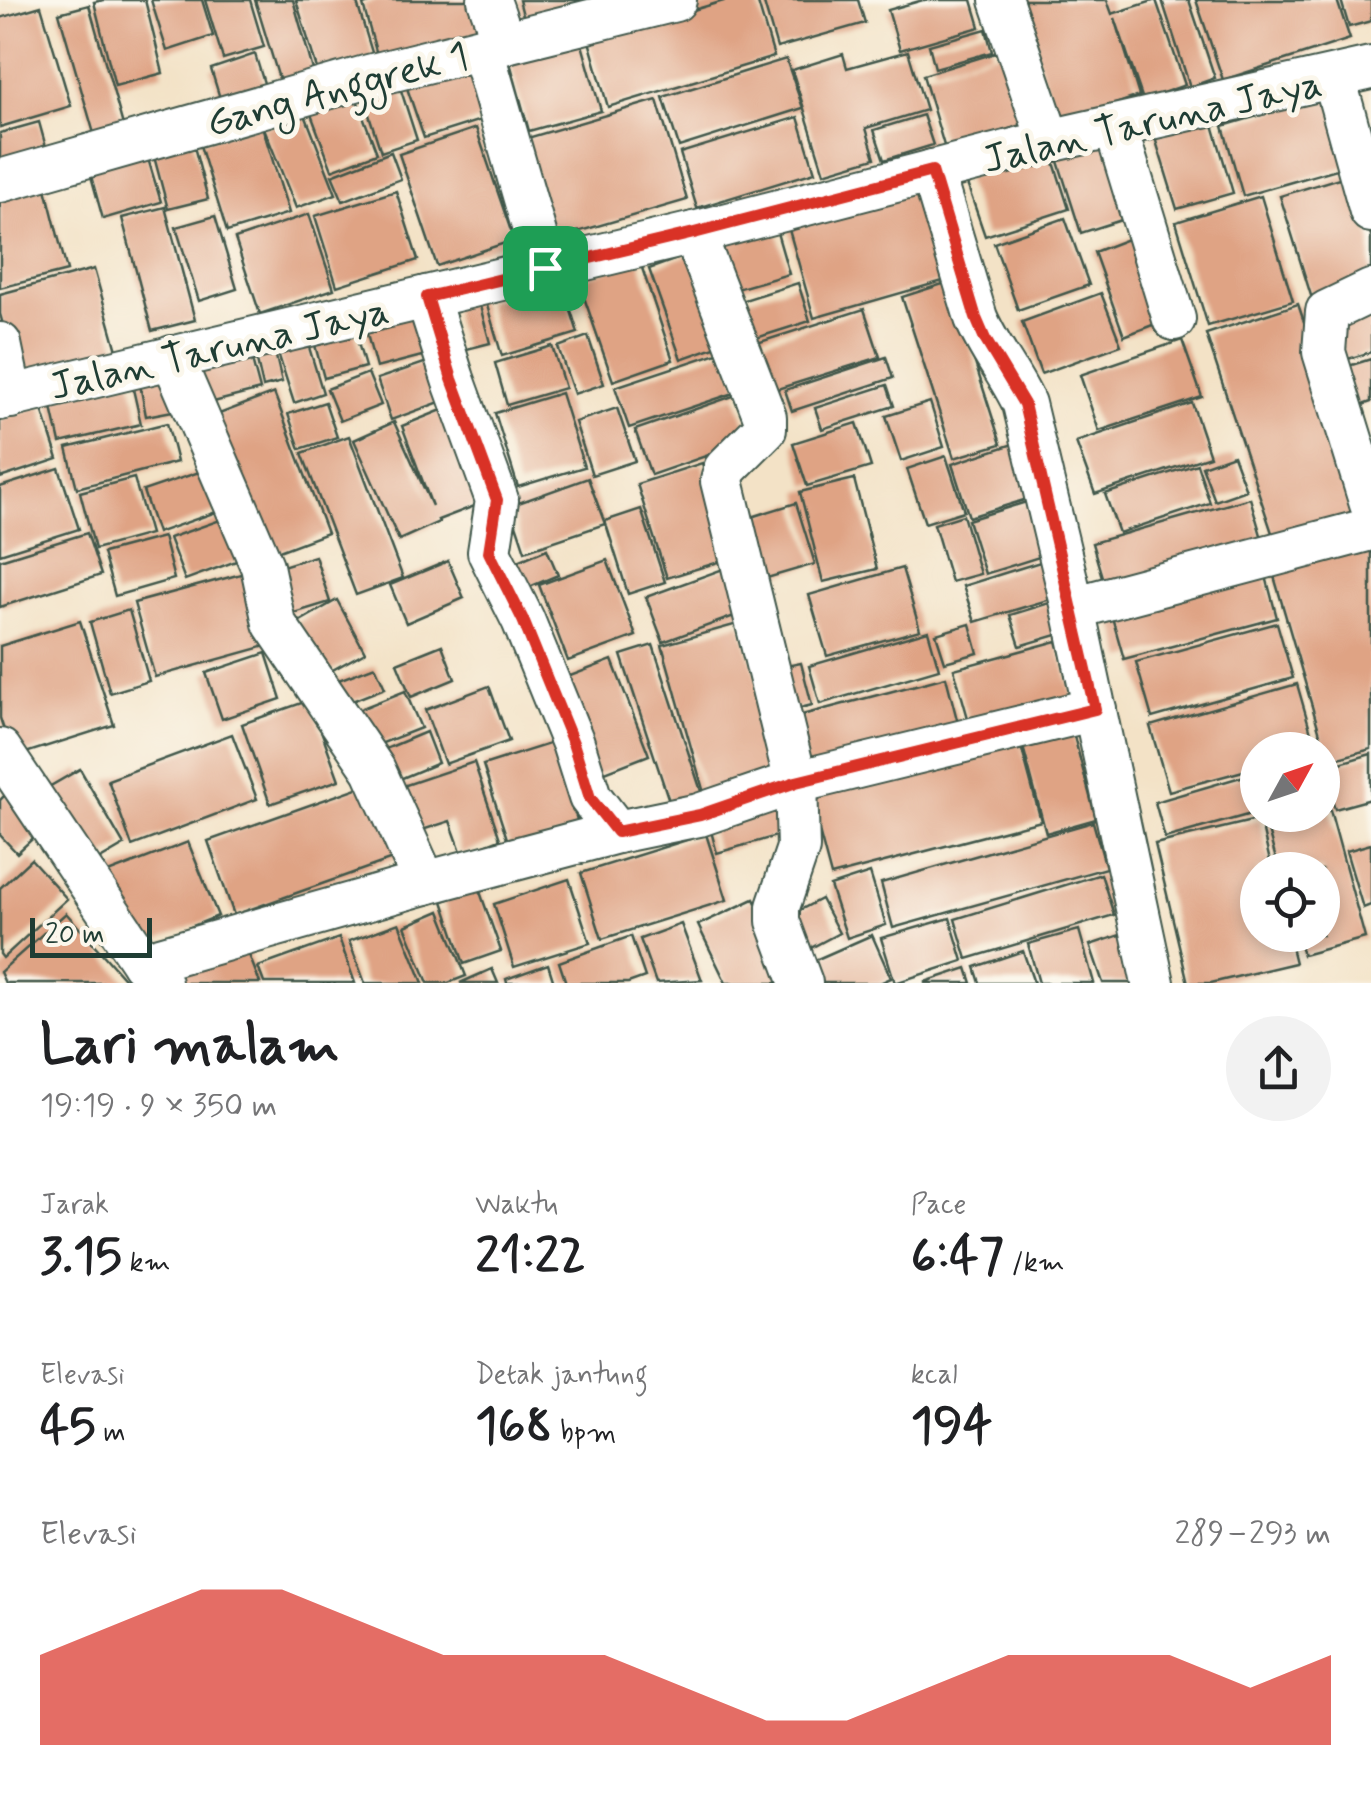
<!DOCTYPE html>
<html lang="id">
<meta charset="utf-8">
<style>
:root{--surface:#fff;--page:#f2f2f2;--text:#202124;--muted:#757577;--accent:#d93025}
body{margin:0;font-family:Mynerve,sans-serif;background:var(--page);color:var(--text);height:100vh;display:flex;flex-direction:column;font-size:38px;white-space:nowrap}
*{box-sizing:border-box;margin:0}
p{font-size:32px;color:var(--muted)}
.icon{flex:none;width:55px;height:55px;fill:none;stroke:currentColor;stroke-width:2;stroke-linecap:round;stroke-linejoin:round}
.map{position:relative;height:983px;overflow:hidden}
.panel{display:flex;flex-direction:column;background:var(--surface);flex:1}
.panel>*{flex:none}
.needle{width:65px;rotate:50deg}
.fabs{position:absolute;left:1240px;top:732px;display:grid;gap:20px}
.fabs a{display:grid;place-items:center;width:100px;height:100px;border-radius:50%;background:var(--surface);box-shadow:0 5px 15px #0003;font-size:50px}
.scale{position:absolute;left:30px;bottom:25px;width:122px;box-sizing:border-box;padding-left:10px;border:5px solid #1f3d34;border-top:0;font-size:28px;line-height:35px;white-space:nowrap;color:#1f3d34;-webkit-text-stroke:8px #fbf7ec;paint-order:stroke}
.pin{position:absolute;display:grid;place-items:center;width:85px;height:85px;color:#fff;margin:-42px;border-radius:20px;box-shadow:0 5px 15px #0006}
.round{display:grid;place-items:center;flex:none;width:105px;height:105px;border-radius:52px;background:var(--page)}
.headline{display:flex;align-items:center;justify-content:space-between;height:170px;padding:0 40px}
h1{font-size:55px;font-weight:700;line-height:75px}
.metrics{display:grid;grid-template-columns:repeat(3,1fr);gap:15px;height:170px;padding:10px 40px}
.metrics div{display:grid;align-content:center}
.metrics b{font-size:50px;font-weight:700}
.metrics small{font-size:28px;font-weight:400}
.metrics p{font-size:28px}
.chart{height:280px;padding:20px 40px}
.chart p{display:flex;justify-content:space-between}
.chart svg{width:100%;height:180px;margin-top:10px;fill:var(--accent);opacity:.7}
.map>svg:first-child{display:block}
.building{fill:#dfa384}
.lines{fill:none;stroke-linecap:round;stroke-linejoin:round}
.minor-casing{stroke:#3f564a;stroke-width:46}
.minor{stroke:#fff;stroke-width:42}
.route-casing{stroke:#fff;stroke-width:20}
.route{stroke:#d93025;stroke-width:12}
.labels{text-anchor:middle;stroke-width:10;stroke-linejoin:round;paint-order:stroke}
.street-label{font-size:40px;fill:#1f3d34;stroke:#fbf7ec}
</style>
<div class="map">
<svg width="1371" height="983" viewBox="0 0 1371 983">
<rect width="100%" height="100%" fill="#fbf7ec"/>
<filter id="ink" filterUnits="userSpaceOnUse"><feTurbulence type="fractalNoise" baseFrequency=".01" numOctaves="2"/><feDisplacementMap in="SourceGraphic" scale="20" xChannelSelector="R" yChannelSelector="G"/><feConvolveMatrix kernelMatrix="1 2 1 2 8 2 1 2 1" color-interpolation-filters="sRGB"/></filter>
<filter id="wash" filterUnits="userSpaceOnUse"><feTurbulence type="fractalNoise" baseFrequency=".0048" numOctaves="4" result="noise"/><feDisplacementMap in="SourceGraphic" scale="40" xChannelSelector="R" yChannelSelector="G"/><feGaussianBlur stdDeviation="2.25" result="paint"/><feColorMatrix in="noise" values="0 0 0 0 0 0 0 0 0 0 0 0 0 0 0 0 0 1.4 0 .05"/><feComposite in="paint" operator="in"/></filter>
<g filter="url(#wash)">
<rect width="100%" height="100%" fill="#f3e2c6"/>
<g id="blocks">
<g class="building">
<path d="M104 0H145L163 73 115 86 94 2Z"/>
<path d="M151 0H202L213 36 167 51Z"/>
<path d="M205 0H250L264 47 223 59Z"/>
<path d="M255 0H293L317 84 284 95Z"/>
<path d="M296 0H356L377 69 322 85Z"/>
<path d="M378 0H482L490 34 381 69 363 5Z"/>
<path d="M519 0H606L528 34Z"/>
<path d="M727 0H757L774 57 608 107 589 41Z"/>
<path d="M763 0H858L865 23 777 48Z"/>
<path d="M923 0H972L980 27 900 50 888 10Z"/>
<path d="M1018 0H1107L1112 14 1156 0 1185 85 1143 100 1115 18 1139 96 1059 123Z"/>
<path d="M1162 0H1189L1215 78 1190 87Z"/>
<path d="M1196 0H1337L1350 39 1223 80Z"/>
<path d="M1341 0H1371V21L1349 27Z"/>
<path d="M89 5 124 129 95 137 59 13Z"/>
<path d="M41 6 71 106 0 127V18Z"/>
<path d="M986 29 992 52 935 68 929 45Z"/>
<path d="M579 34 601 111 529 131 508 55Z"/>
<path d="M1005 50 1028 123 945 149 923 75Z"/>
<path d="M908 51 926 110 866 128 875 158 824 173 792 70 843 54 847 68Z"/>
<path d="M255 54 267 93 223 108 211 69Z"/>
<path d="M786 59 803 108 679 147 663 97Z"/>
<path d="M482 60 500 114 424 138 406 85Z"/>
<path d="M398 81 417 140 381 152 362 93Z"/>
<path d="M354 92 377 153 332 170 309 109Z"/>
<path d="M1331 95 1351 165 1243 196 1223 126Z"/>
<path d="M657 100 687 200 553 239 524 139Z"/>
<path d="M1209 111 1233 193 1177 209 1152 128Z"/>
<path d="M304 112 336 194 296 208 264 128Z"/>
<path d="M923 115 933 145 884 160 874 130Z"/>
<path d="M798 117 815 172 697 208 680 153Z"/>
<path d="M39 122 47 151 0 164V133Z"/>
<path d="M261 123 289 213 227 232 199 142Z"/>
<path d="M476 128 514 240 437 266 399 154Z"/>
<path d="M1107 135 1134 216 1081 233 1055 152Z"/>
<path d="M192 139 208 199 168 209 152 149Z"/>
<path d="M143 142 161 202 103 219 86 158Z"/>
<path d="M1050 150 1069 209 985 236 965 178Z"/>
<path d="M391 152 401 179 343 201 332 175Z"/>
<path d="M42 173 67 271 0 288V184Z"/>
<path d="M1352 174 1371 236V284L1313 302 1280 196Z"/>
<path d="M923 187 950 279 814 318 788 226Z"/>
<path d="M396 191 418 260 337 286 315 216Z"/>
<path d="M1261 196 1293 301 1208 326 1176 222Z"/>
<path d="M165 207 195 320 152 331 122 218Z"/>
<path d="M309 214 334 289 260 314 235 239Z"/>
<path d="M215 216 237 289 199 301 176 227Z"/>
<path d="M1065 218 1089 285 1018 310 994 243Z"/>
<path d="M774 222 789 274 723 293 709 240Z"/>
<path d="M1133 237 1163 321 1124 336 1094 252Z"/>
<path d="M691 254 723 344 681 359 649 269Z"/>
<path d="M639 259 673 360 613 381 578 280Z"/>
<path d="M94 269 118 354 19 382 0 314V294Z"/>
<path d="M561 279 578 333 502 356 486 302Z"/>
<path d="M949 282 1001 444 954 458 902 297Z"/>
<path d="M798 283 810 321 750 340 738 302Z"/>
<path d="M1101 293 1121 345 1041 374 1022 322Z"/>
<path d="M477 295 490 343 463 350 451 301Z"/>
<path d="M1367 302 1371 317V352L1345 360 1331 313Z"/>
<path d="M424 304 437 352 376 368 363 319Z"/>
<path d="M1298 304 1369 515 1276 545 1206 334Z"/>
<path d="M864 309 880 357 771 391 757 343Z"/>
<path d="M352 322 365 367 324 378 312 334Z"/>
<path d="M588 336 604 384 574 394 558 347Z"/>
<path d="M1182 340 1202 397 1099 431 1080 375Z"/>
<path d="M273 344 282 382 263 387 254 348Z"/>
<path d="M308 344 323 393 294 403 278 353Z"/>
<path d="M552 346 565 388 507 405 495 363Z"/>
<path d="M249 349 260 390 198 406 187 365Z"/>
<path d="M726 350 740 391 629 428 615 387Z"/>
<path d="M886 357 893 378 792 411 785 390Z"/>
<path d="M1371 359V402L1354 408 1342 368Z"/>
<path d="M427 362 440 402 391 420 377 379Z"/>
<path d="M171 373 178 410 146 416 139 379Z"/>
<path d="M368 373 381 405 340 421 327 389Z"/>
<path d="M131 380 141 424 60 443 50 399Z"/>
<path d="M887 385 894 406 822 429 815 408Z"/>
<path d="M274 393 327 533 266 556 214 416Z"/>
<path d="M561 393 584 467 518 487 495 413Z"/>
<path d="M736 395 752 440 651 475 635 430Z"/>
<path d="M325 402 337 437 300 449 288 414Z"/>
<path d="M930 402 944 447 901 461 886 416Z"/>
<path d="M1192 403 1210 456 1095 494 1076 442Z"/>
<path d="M457 404 493 499 438 520 439 522 399 540 354 440 394 422 432 506 402 426Z"/>
<path d="M41 406 58 459 0 478V419Z"/>
<path d="M617 408 635 461 592 475 575 422Z"/>
<path d="M167 423 177 462 77 488 67 448Z"/>
<path d="M857 423 871 467 807 486 793 443Z"/>
<path d="M349 436 403 578 356 595 302 453Z"/>
<path d="M1019 442 1037 496 969 517 952 464Z"/>
<path d="M1233 455 1246 490 1215 501 1202 466Z"/>
<path d="M946 456 964 511 925 523 907 469Z"/>
<path d="M702 463 732 558 667 578 637 484Z"/>
<path d="M1197 464 1210 503 1119 533 1105 494Z"/>
<path d="M59 468 79 529 0 554V487Z"/>
<path d="M208 469 222 510 157 533 143 491Z"/>
<path d="M134 478 150 534 95 549 80 492Z"/>
<path d="M588 478 605 524 525 551 510 506Z"/>
<path d="M854 479 877 569 823 582 800 492Z"/>
<path d="M1250 498 1263 542 1105 587 1092 543Z"/>
<path d="M1036 499 1052 553 985 574 968 520Z"/>
<path d="M796 503 815 564 767 578 748 518Z"/>
<path d="M641 509 665 582 628 594 605 521Z"/>
<path d="M963 515 980 574 951 582 934 524Z"/>
<path d="M223 519 239 560 185 580 169 538Z"/>
<path d="M1371 530V749L1328 761 1269 559Z"/>
<path d="M87 533 101 575 0 607V560Z"/>
<path d="M163 537 174 579 115 596 103 553Z"/>
<path d="M547 549 558 575 515 593 504 567Z"/>
<path d="M315 556 330 602 281 617 266 571Z"/>
<path d="M607 560 636 636 568 661 539 585Z"/>
<path d="M448 561 464 598 406 623 390 585Z"/>
<path d="M1262 561 1277 618 1124 659 1108 603Z"/>
<path d="M1040 562 1051 599 975 622 963 586Z"/>
<path d="M734 565 751 610 663 642 646 597Z"/>
<path d="M902 568 920 630 827 656 809 595Z"/>
<path d="M252 571 273 644 155 677 134 603Z"/>
<path d="M337 600 365 652 318 678 290 627Z"/>
<path d="M1056 601 1067 632 1020 646 1010 615Z"/>
<path d="M129 610 149 681 110 693 90 622Z"/>
<path d="M80 621 114 725 13 757 0 718V646Z"/>
<path d="M741 623 785 778 706 800 662 645Z"/>
<path d="M1277 623 1293 678 1152 718 1136 662Z"/>
<path d="M970 624 978 653 945 662 936 634Z"/>
<path d="M928 631 939 669 820 704 809 666Z"/>
<path d="M1057 641 1075 704 972 732 954 669Z"/>
<path d="M442 645 455 679 411 697 397 663Z"/>
<path d="M653 645 702 794 670 804 621 655Z"/>
<path d="M266 653 281 699 222 719 206 673Z"/>
<path d="M612 660 649 755 595 776 557 681Z"/>
<path d="M801 663 812 705 788 711 777 668Z"/>
<path d="M375 666 385 688 337 707 328 684Z"/>
<path d="M946 677 961 735 803 776 787 719Z"/>
<path d="M1297 684 1316 750H1258V767L1169 791 1150 726Z"/>
<path d="M489 686 509 741 445 764 425 710Z"/>
<path d="M405 691 421 728 365 750 350 713Z"/>
<path d="M310 700 339 780 270 804 242 724Z"/>
<path d="M1071 725 1096 819 1046 833 1021 739Z"/>
<path d="M426 732 438 763 388 784 376 753Z"/>
<path d="M232 734 257 799 132 846 108 780Z"/>
<path d="M1018 735 1041 821 831 876 808 790Z"/>
<path d="M552 743 580 829 511 851 483 765Z"/>
<path d="M1371 754V799L1335 809 1323 768Z"/>
<path d="M474 762 500 839 462 854 450 821 413 833 397 788Z"/>
<path d="M80 769 124 845 88 866 42 791Z"/>
<path d="M1258 772V812L1165 838 1155 802Z"/>
<path d="M374 782 401 856 234 915 208 841Z"/>
<path d="M6 794 41 831 17 853 0 835V800Z"/>
<path d="M784 798 794 831 717 853 708 820Z"/>
<path d="M1330 810 1365 938 1303 955 1297 935H1322V870H1279L1267 827 1322 815V812Z"/>
<path d="M1260 819 1272 870H1258V935H1288L1295 963 1211 983H1188L1155 844Z"/>
<path d="M1093 822 1106 868 893 928 881 883Z"/>
<path d="M706 834 727 900 602 939 581 873Z"/>
<path d="M188 842 218 916 138 948 108 873Z"/>
<path d="M1371 844V905L1363 908 1346 851Z"/>
<path d="M31 859 67 899 3 958 0 954V888Z"/>
<path d="M870 873 886 925 847 938 830 886Z"/>
<path d="M1101 874 1114 915 967 959 955 919Z"/>
<path d="M569 879 590 943 514 967 494 904Z"/>
<path d="M479 889 501 951 464 964 443 901Z"/>
<path d="M754 899 795 983H726L698 925Z"/>
<path d="M821 899 839 933 805 951 787 917Z"/>
<path d="M440 911 466 976 448 983H428L405 926Z"/>
<path d="M66 913 99 950 128 983H5L0 972Z"/>
<path d="M950 918 963 961 895 983 881 938Z"/>
<path d="M399 923 423 983H365L349 941Z"/>
<path d="M681 924 702 980 656 983 640 939Z"/>
<path d="M1079 930 1094 983H1039L1028 944Z"/>
<path d="M1126 933 1143 983H1103L1090 945Z"/>
<path d="M872 935 891 978 880 983H823L813 961Z"/>
<path d="M631 936 645 977 628 983H566L559 962Z"/>
<path d="M339 938 355 983H264L258 967Z"/>
<path d="M244 942 260 983H180L174 968Z"/>
<path d="M1023 951 1034 983H980L975 967Z"/>
<path d="M548 964 554 983H507L506 979Z"/>
<path d="M967 968 972 983H925V982Z"/>
<path d="M492 969 498 983H460Z"/>
</g>
</g>
</g>
<g filter="url(#ink)">
<use href="#blocks" fill-opacity="0" stroke="#3f564a" stroke-width="2.5"/>
<g class="lines">
<defs>
<g id="minor">
<path d="M489 0 504 43"/>
<path d="M1001 0 1049 141"/>
<path d="M482 50 545 268"/>
<path d="M1334 78 1371 211"/>
<path d="M1115 126 1174 319"/>
<path d="M932 171 976 318C989 349 1010 374 1024 404L1073 608 1153 983"/>
<path d="M0 181 369 76 675 0"/>
<path d="M694 233 765 417V429L725 469 722 481 796 782 798 848 778 907V921L801 983"/>
<path d="M1371 291 1327 312 1324 352 1371 504"/>
<path d="M427 297 453 379 497 500 489 552 523 620 573 743 590 797 617 832"/>
<path d="M0 344 11 397"/>
<path d="M172 357 262 566 274 623 374 770 425 883"/>
<path d="M0 399 694 233 1049 141 1371 68"/>
<path d="M1073 608 1371 529"/>
<path d="M0 750 143 963 160 983"/>
<path d="M143 963 425 883 617 832 699 815 796 782 1095 709"/>
</g>
</defs>
<use href="#minor" class="minor-casing"/>
<use href="#minor" class="minor"/>
</g>
</g>
<g class="lines" filter="url(#ink)">
<defs>
<path id="route" d="M932 171 976 318 985 339 1024 404 1095 709 796 782 700 815 617 832 590 798 573 743 523 620 489 552 497 500 452 379 427 297 694 233Z"/>
</defs>
<use href="#route" class="route-casing"/>
<use href="#route" class="route"/>
</g>
<g class="labels">
<g class="street-label">
<text transform="translate(337 88) rotate(-15)" y="14">Gang Anggrek 1</text>
<text transform="translate(1152 120) rotate(-13)" y="14">Jalan Taruna Jaya</text>
<text transform="translate(219 347) rotate(-13)" y="14">Jalan Taruna Jaya</text>
</g>
</g>
</svg>
<div class="fabs">
<a><svg class="needle" viewBox="-14 -14 28 28"><path d="M0-13l5 13h-10z" fill="#e53935"/><path d="M0 13l5-13h-10z" fill="#757577"/></svg></a>
<a><svg class="icon" aria-label="locate" viewBox="0 0 24 24"><circle cx="12" cy="12" r="6"/><path d="M12 2v4M12 18v4M2 12h4M18 12h4"/></svg></a>
</div>
<div class="scale">20 m</div>
<div class="pin" style="left:545px;top:268px;background:#1e9e55"><svg class="icon" aria-label="arrive" viewBox="0 0 24 24"><path d="M6 21V4h12l-3 4 3 4H6"/></svg></div>
</div>
<section class="panel">
<div class="headline"><div><h1>Lari malam</h1><p>19:19 · 9 × 350 m</p></div><a class="round"><svg class="icon" aria-label="share" viewBox="0 0 24 24"><path d="M12 15V3M7 8l5-5 5 5M5 13v7h14v-7"/></svg></a></div>
<div class="metrics">
<div><p>Jarak</p><b>3.15<small> km</small></b></div>
<div><p>Waktu</p><b>21:22</b></div>
<div><p>Pace</p><b>6:47<small> /km</small></b></div>
</div>
<div class="metrics">
<div><p>Elevasi</p><b>45<small> m</small></b></div>
<div><p>Detak jantung</p><b>168<small> bpm</small></b></div>
<div><p>kcal</p><b>194</b></div>
</div>
<div class="chart"><p><span>Elevasi</span>289–293 m</p>
<svg viewBox="0 0 160 44" preserveAspectRatio="none"><path d="M0 44V22L10 14L20 6L30 6L40 14L50 22L60 22L70 22L80 30L90 38L100 38L110 30L120 22L130 22L140 22L150 30L160 22V44z"/></svg>
</div>
</section>
